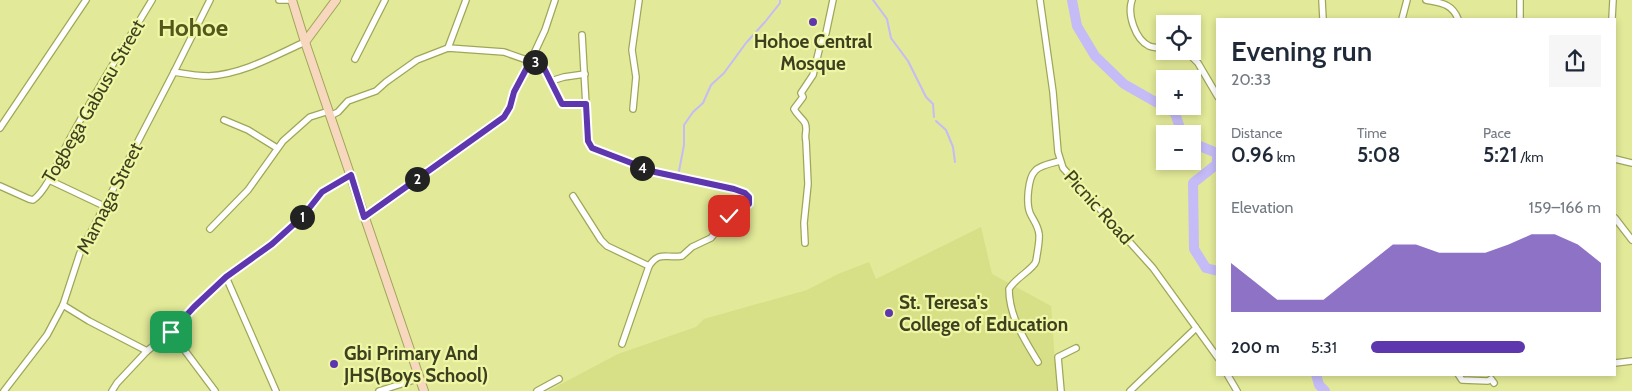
<!DOCTYPE html>
<meta charset="utf-8">
<style>
:root{--surface:#fff;--page:#f6f6f7;--text:#1f2937;--muted:#747a83;--accent:#5e37af}
body{margin:0;font-family:Cabin,sans-serif;background:var(--page);color:var(--text);height:100vh;display:flex;flex-direction:column;font-size:19px;white-space:nowrap}
*{box-sizing:border-box;margin:0}
p{font-size:16px;color:var(--muted)}
.icon{flex:none;width:28px;height:28px;fill:none;stroke:currentColor;stroke-width:2;stroke-linecap:round;stroke-linejoin:round}
.map{position:relative;flex:1;overflow:hidden}
.details{position:absolute;left:1216px;top:18px;width:400px;height:358px;display:flex;flex-direction:column;background:var(--surface);border-radius:0px;box-shadow:0 2px 8px #0003}
.details>*{flex:none}
.controls{position:absolute;left:1156px;top:15px;display:grid;gap:10px}
.controls a{display:grid;place-items:center;width:45px;height:45px;border-radius:0px;background:var(--surface);box-shadow:0 2px 8px #0003;font-size:25px}
.pin{position:absolute;display:grid;place-items:center;width:42px;height:42px;color:#fff;margin:-21px;border-radius:10px;box-shadow:0 2px 8px #0006}
.km{position:absolute;width:25px;height:25px;margin:-12px;border-radius:50%;background:#222;color:#fff;font-size:14px;line-height:25px;text-align:center}
.round{display:grid;place-items:center;flex:none;width:52px;height:52px;border-radius:0px;background:var(--page)}
.summary{display:flex;align-items:center;justify-content:space-between;height:85px;padding:0 15px}
h1{font-size:28px;font-weight:600;line-height:38px}
.stats{display:grid;grid-template-columns:repeat(3,1fr);gap:8px;height:85px;padding:5px 15px}
.stats div{display:grid;align-content:center}
.stats b{font-size:21px;font-weight:600}
.stats small{font-size:14px;font-weight:400}
.stats p{font-size:14px}
.chart{height:140px;padding:10px 15px}
.chart p{display:flex;justify-content:space-between}
.chart svg{width:100%;height:90px;margin-top:5px;fill:var(--accent);opacity:.7}
ul{padding:0 15px;list-style:none;font-size:16px}
li{display:grid;grid-template-columns:80px 60px 1fr;align-items:center;height:38px}
li i{height:12px;border-radius:6px;background:var(--accent)}
.map>svg:first-child{display:block}
.built{fill:#d7df87}
.lines{fill:none;stroke-linecap:round;stroke-linejoin:round}
.stream{stroke:#c5bbf7;stroke-width:2}
.river{stroke:#c5bbf7;stroke-width:10}
.street-casing{stroke:#a0a658;stroke-width:8}
.secondary-casing{stroke:#a0a658;stroke-width:10}
.street{stroke:#fff;stroke-width:5.5}
.secondary{stroke:#f8d7bf;stroke-width:8}
.route-casing{stroke:#fff;stroke-width:10}
.route{stroke:#5e37af;stroke-width:6}
.poi-dot{fill:#5e37af;stroke:#eff6a5;stroke-width:2}
.labels{text-anchor:middle;stroke-width:4.5;stroke-linejoin:round;paint-order:stroke}
.poi-label{font-size:19px;font-weight:bold;fill:#3d401f;stroke:#eff6a5;text-anchor:start}
.street-label{font-size:19px;fill:#3d401f;stroke:#eff6a5}
.district-label{font-size:24px;font-weight:bold;fill:#53571a;stroke:#eff6a5}
</style>
<div class="map">
<svg width="1632" height="391" viewBox="0 0 1632 391">
<rect width="100%" height="100%" fill="#e2e998"/>
<path class="built" d="M981 227 992 274 1051 306 1057 391H548L618 354 696 327 704 319 807 290 838 274 869 262 876 279Z"/>
<g class="lines">
<g class="stream">
<path d="M873 0 887 19 891 38 908 61 926 97 933 104 934 117"/>
<path d="M936 121 946 130 953 147 955 162"/>
<path d="M679 171 684 145V125L693 112 703 103 711 85 724 73 746 43 765 22 780 3V0"/>
</g>
<g class="river">
<path d="M1072 0 1077 26 1095 56 1124 84 1175 113 1182 134"/>
<path d="M1192 143 1217 153V164L1193 183 1194 249 1206 268 1218 271"/>
<path d="M1316 374 1319 385 1325 391"/>
</g>
<defs>
<g id="street">
<path d="M279 0H290"/>
<path d="M1040 0 1053 92 1058 152 1063 168 1153 268 1218 358"/>
<path d="M1132 0C1127 14 1135 39 1149 46 1154 48 1160 48 1165 48"/>
<path d="M1322 0 1323 19"/>
<path d="M1426 0C1440 3 1452 3 1458 19"/>
<path d="M1520 0V19"/>
<path d="M1402 19 1407 0"/>
<path d="M1612 19 1613 0"/>
<path d="M582 35 588 141 592 148 655 172 735 189 745 193 749 197V205L729 216 711 238 692 247 682 256C666 259 660 250 649 266L622 344"/>
<path d="M448 48 466 0"/>
<path d="M1177 51 1190 55 1198 63 1218 97"/>
<path d="M355 59 385 0"/>
<path d="M174 72C186 74 197 76 209 76 243 74 274 56 305 42"/>
<path d="M551 81 564 77 585 74"/>
<path d="M633 109 636 77 632 50 639 0"/>
<path d="M330 116 338 112 348 101 376 91 386 82 417 60 448 48 504 52 541 65 546 71 562 104H586"/>
<path d="M224 120 248 130 277 148"/>
<path d="M0 128 86 0"/>
<path d="M1615 159 1632 163"/>
<path d="M49 180 104 206"/>
<path d="M0 186 29 199 33 200C48 190 62 152 72 135 97 89 125 45 152 0"/>
<path d="M573 196 601 240 607 246 649 266"/>
<path d="M364 217 504 117 510 107 514 92 531 60 545 30 555 0"/>
<path d="M1615 218 1632 240"/>
<path d="M210 229 248 190 283 141 310 117 329 111"/>
<path d="M805 243 804 223 808 184 806 141C804 134 808 130 805 123 802 118 797 115 794 109L803 97 801 93 813 75 820 46 826 33 833 0"/>
<path d="M226 277 276 391"/>
<path d="M63 305 89 321 147 351"/>
<path d="M171 332 215 391"/>
<path d="M1038 362C1024 339 1009 316 1009 289 1015 278 1034 269 1036 261 1037 254 1040 240 1039 234 1038 225 1033 220 1030 213 1026 203 1028 178 1035 171 1040 165 1053 163 1060 161"/>
<path d="M1615 363 1632 361"/>
<path d="M1227 374 1237 391"/>
<path d="M1458 374 1462 380 1488 381 1491 379 1494 383"/>
<path d="M4 391 47 335 63 305 80 253 174 72 210 0"/>
<path d="M112 391 117 383 147 351 171 332 194 307 226 277 272 244 303 216 322 192 351 175"/>
<path d="M379 391 420 378"/>
<path d="M537 391 559 379"/>
<path d="M1061 391 1058 357 1076 348"/>
<path d="M1130 391 1196 328"/>
</g>
<g id="secondary">
<path d="M292 0 305 42 424 391"/>
<path d="M305 42 336 0"/>
</g>
</defs>
<use href="#street" class="street-casing"/>
<use href="#secondary" class="secondary-casing"/>
<use href="#street" class="street"/>
<use href="#secondary" class="secondary"/>
</g>
<g class="lines">
<defs>
<path id="route" d="M171 332 194 307 226 277 272 244 303 216 322 192 351 175 364 217 504 117 510 107 514 92 531 60 544 68 562 104H586L588 141 592 148 655 172 734 189 745 193 749 197V204L729 216"/>
</defs>
<use href="#route" class="route-casing"/>
<use href="#route" class="route"/>
</g>
<g class="poi-dot">
<circle cx="813" cy="22" r="5"/>
<circle cx="889" cy="313" r="5"/>
<circle cx="334" cy="364" r="5"/>
</g>
<g class="labels">
<g class="poi-label">
<text x="813" y="48" text-anchor="middle">Hohoe Central<tspan x="813" dy="22">Mosque</tspan></text>
<text x="899" y="309">St. Teresa's<tspan x="899" dy="22">College of Education</tspan></text>
<text x="344" y="360">Gbi Primary And<tspan x="344" dy="22">JHS(Boys School)</tspan></text>
</g>
<g class="street-label">
<text transform="translate(93 101) rotate(-60)" y="7">Togbega Gabusu Street</text>
<text transform="translate(109 198) rotate(-63)" y="7">Mamaga Street</text>
<text transform="translate(1099 207) rotate(48)" y="7">Picnic Road</text>
</g>
<g class="district-label">
<text x="193" y="36">Hohoe</text>
</g>
</g>
</svg>
<div class="controls">
<a><svg class="icon" aria-label="locate" viewBox="0 0 24 24"><circle cx="12" cy="12" r="6"/><path d="M12 2v4M12 18v4M2 12h4M18 12h4"/></svg></a>
<a>+</a>
<a>−</a>
</div>
<div class="pin" style="left:171px;top:332px;background:#1e9e55"><svg class="icon" aria-label="arrive" viewBox="0 0 24 24"><path d="M6 21V4h12l-3 4 3 4H6"/></svg></div>
<div class="pin" style="left:729px;top:216px;background:#d93025"><svg class="icon" aria-label="check" viewBox="0 0 24 24"><path d="M5 12l5 5 9-10"/></svg></div>
<b class="km" style="left:302px;top:217px">1</b>
<b class="km" style="left:417px;top:179px">2</b>
<b class="km" style="left:535px;top:62px">3</b>
<b class="km" style="left:642px;top:168px">4</b>
<section class="details">
<div class="summary"><div><h1>Evening run</h1><p>20:33</p></div><a class="round"><svg class="icon" aria-label="share" viewBox="0 0 24 24"><path d="M12 15V3M7 8l5-5 5 5M5 13v7h14v-7"/></svg></a></div>
<div class="stats">
<div><p>Distance</p><b>0.96<small> km</small></b></div>
<div><p>Time</p><b>5:08</b></div>
<div><p>Pace</p><b>5:21<small> /km</small></b></div>
</div>
<div class="chart"><p><span>Elevation</span>159–166 m</p>
<svg viewBox="0 0 160 44" preserveAspectRatio="none"><path d="M0 44V20L10 29L20 38L30 38L40 38L50 29L60 20L70 11L80 11L90 15L100 15L110 15L120 11L130 6L140 6L150 11L160 20V44z"/></svg>
</div>
<ul>
<li><b>200 m</b>5:31<i style="width:67%"></i></li>
</ul>
</section>
</div>
